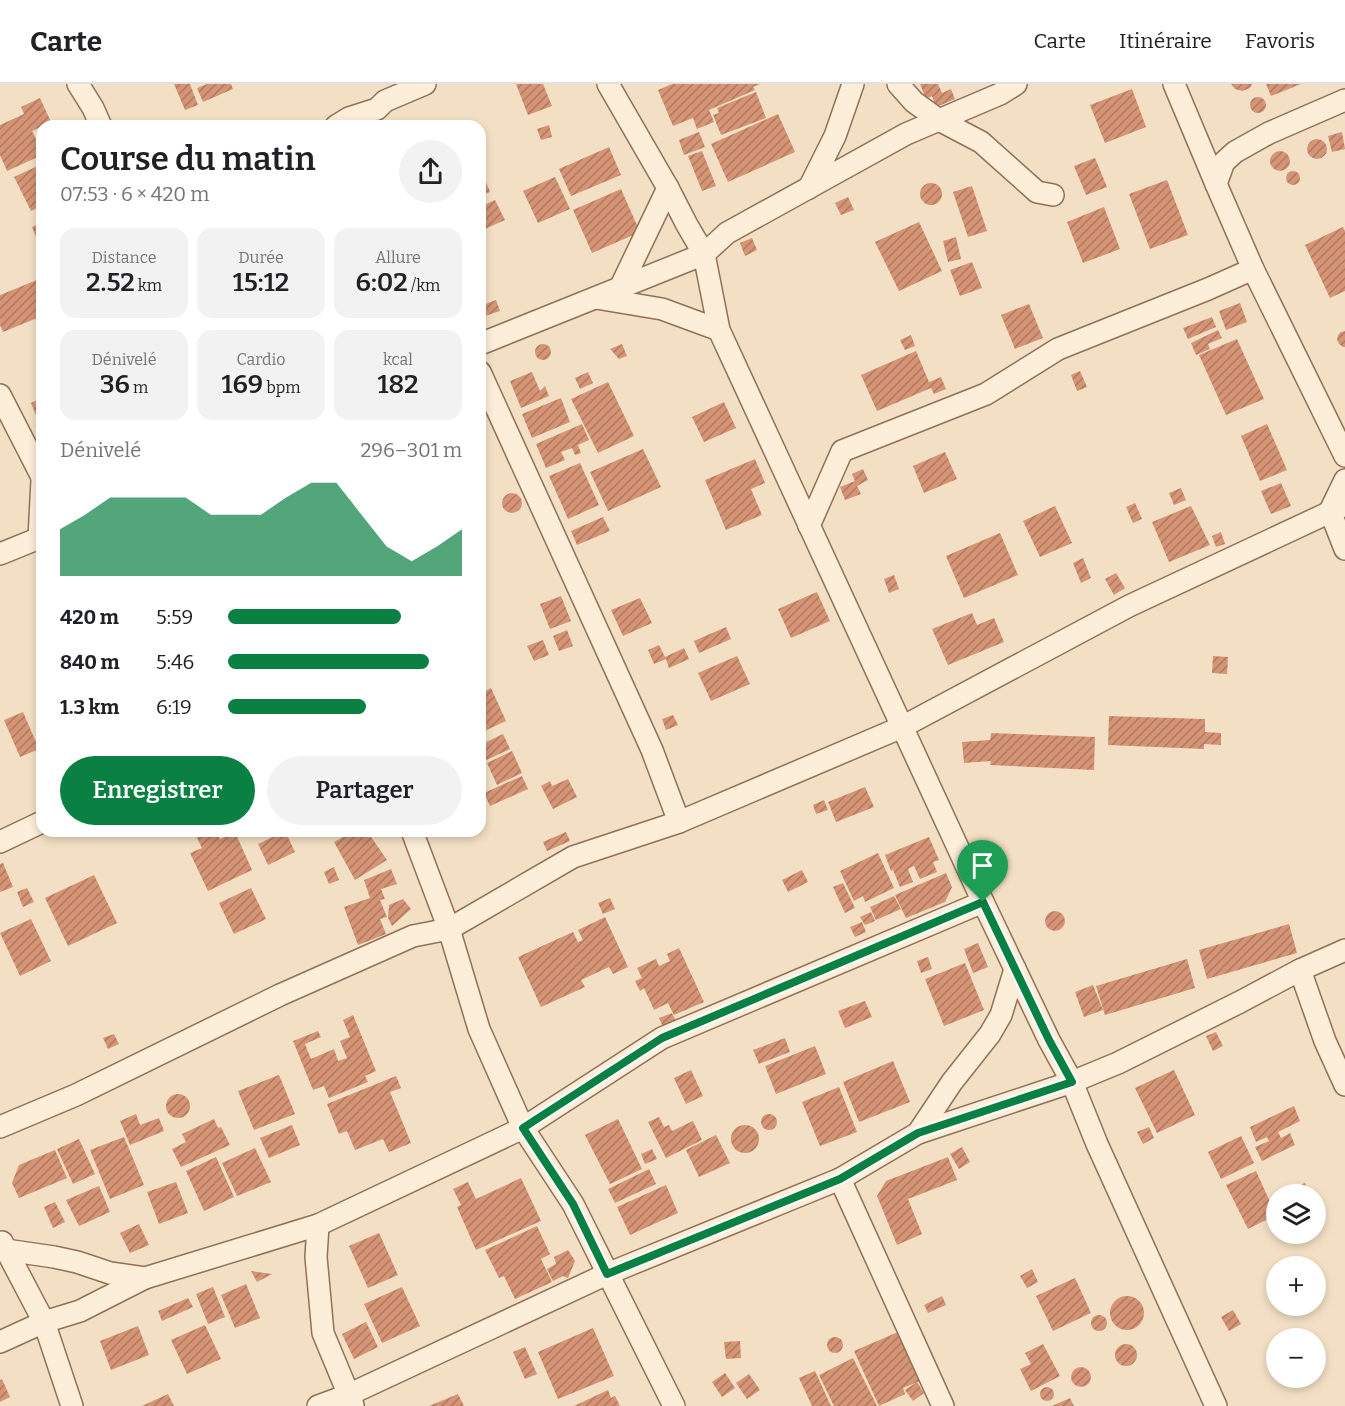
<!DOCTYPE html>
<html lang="fr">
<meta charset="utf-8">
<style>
:root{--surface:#fff;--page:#f2f2f2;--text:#202124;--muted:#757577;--line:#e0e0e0;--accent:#0b8043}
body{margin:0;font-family:Bitter,serif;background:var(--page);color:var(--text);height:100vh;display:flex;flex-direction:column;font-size:22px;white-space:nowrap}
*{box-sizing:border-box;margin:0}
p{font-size:20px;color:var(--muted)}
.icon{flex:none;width:33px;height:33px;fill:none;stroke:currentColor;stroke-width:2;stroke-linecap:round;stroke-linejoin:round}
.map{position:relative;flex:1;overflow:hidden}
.panel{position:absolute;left:36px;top:36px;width:450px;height:717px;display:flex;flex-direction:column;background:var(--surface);border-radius:18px;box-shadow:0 3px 9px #0003}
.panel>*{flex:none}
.tools{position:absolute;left:1266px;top:1100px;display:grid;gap:12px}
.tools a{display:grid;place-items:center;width:60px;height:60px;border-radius:50%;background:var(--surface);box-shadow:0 3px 9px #0003;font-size:30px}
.pin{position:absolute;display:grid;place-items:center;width:51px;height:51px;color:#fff;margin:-62px -26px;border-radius:50% 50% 50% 0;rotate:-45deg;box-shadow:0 0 6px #0007}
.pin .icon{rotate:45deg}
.round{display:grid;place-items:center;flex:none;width:63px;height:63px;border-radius:32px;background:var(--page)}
.summary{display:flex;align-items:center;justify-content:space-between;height:102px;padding:0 24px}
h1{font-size:33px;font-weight:600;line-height:45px}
.figures{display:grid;grid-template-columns:repeat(3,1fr);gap:9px;height:102px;padding:6px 24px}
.figures div{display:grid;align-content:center;border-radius:15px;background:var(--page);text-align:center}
.figures b{font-size:26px;font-weight:600}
.figures small{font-size:16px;font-weight:400}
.figures p{font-size:16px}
.chart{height:168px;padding:12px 24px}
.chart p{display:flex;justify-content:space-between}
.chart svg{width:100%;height:108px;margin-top:6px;fill:var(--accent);opacity:.7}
.primary-button{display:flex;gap:12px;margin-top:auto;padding:12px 24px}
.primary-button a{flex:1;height:69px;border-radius:36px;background:var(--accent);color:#fff;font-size:24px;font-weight:600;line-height:69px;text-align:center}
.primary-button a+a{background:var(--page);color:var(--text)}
ul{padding:0 24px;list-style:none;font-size:20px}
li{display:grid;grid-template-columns:96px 72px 1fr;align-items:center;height:45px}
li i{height:15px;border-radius:8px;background:var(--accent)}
header{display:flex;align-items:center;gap:36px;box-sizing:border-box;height:84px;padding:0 30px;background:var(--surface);border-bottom:2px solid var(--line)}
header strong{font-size:28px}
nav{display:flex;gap:33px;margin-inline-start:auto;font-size:21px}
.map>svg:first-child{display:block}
.building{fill:url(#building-hatch)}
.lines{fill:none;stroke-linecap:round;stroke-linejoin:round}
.minor-casing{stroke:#917058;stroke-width:24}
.minor{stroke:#fceed9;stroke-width:21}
.route-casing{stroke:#fff;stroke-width:12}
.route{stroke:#0b8043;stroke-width:8}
</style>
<header>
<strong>Carte</strong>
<nav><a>Carte</a><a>Itinéraire</a><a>Favoris</a></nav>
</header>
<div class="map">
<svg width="1345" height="1322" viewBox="0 0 1345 1322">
<defs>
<pattern id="building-hatch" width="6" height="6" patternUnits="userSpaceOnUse" patternTransform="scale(1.5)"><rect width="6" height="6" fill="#d69476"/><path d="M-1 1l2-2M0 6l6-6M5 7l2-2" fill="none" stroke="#af7960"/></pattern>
</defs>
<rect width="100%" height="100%" fill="#f3e0c4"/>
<g class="building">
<path d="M174 0H190L198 21 185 26Z"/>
<path d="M207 0H231L233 5 203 18 197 4Z"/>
<path d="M516 0H543L552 22 528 31Z"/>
<path d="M672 0H760L753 3 755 6 709 26 714 38 697 45 693 34 673 42 658 6Z"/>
<path d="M920 0H938L942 9 951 5 955 15 936 23 932 12 926 15Z"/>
<path d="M1231 0H1252L1250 4 1242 7 1235 5Z"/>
<path d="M1266 0H1301L1271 12Z"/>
<path d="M1132 5 1146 43 1105 59 1090 21Z"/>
<path d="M756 8 766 34 721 51 713 31 719 29 717 24Z"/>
<circle cx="1258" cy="21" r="8"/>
<path d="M40 14 51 38 32 47 42 67V71L7 87 0 71V41L24 30 21 23Z"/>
<path d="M778 30 795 68 728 98 711 60Z"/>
<path d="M549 41 552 53 541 56 537 45Z"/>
<path d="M699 48 705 63 684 71 679 56Z"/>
<path d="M1342 48 1345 65 1332 68 1328 52Z"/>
<circle cx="1317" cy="65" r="10"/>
<path d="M609 63 621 91 571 112 559 85Z"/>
<path d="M702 67 716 102 702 107 688 72Z"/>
<circle cx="1280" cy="77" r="10"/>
<path d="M1095 74 1107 103 1086 111 1074 82Z"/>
<path d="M42 80V122L31 127 14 93Z"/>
<path d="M480 83 490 108 480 112Z"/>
<circle cx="1293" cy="94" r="7"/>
<path d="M555 93 570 125 538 139 523 107Z"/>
<path d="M1167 96 1188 151 1150 165 1129 110Z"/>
<circle cx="931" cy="110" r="11"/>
<path d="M972 102 987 147 968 153 953 108Z"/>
<path d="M621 105 640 148 592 169 573 126Z"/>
<path d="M848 113 854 126 841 131 835 119Z"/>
<path d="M495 116 505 136 480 147V123Z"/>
<path d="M1104 123 1120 165 1083 179 1067 138Z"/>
<path d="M919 138 942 187 899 207 875 158Z"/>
<path d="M42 139V156L38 158 32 143Z"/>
<path d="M1343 143 1345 147V207L1330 214 1305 161Z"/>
<path d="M956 153 961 175 948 178 943 157Z"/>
<path d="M752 154 757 166 745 172 740 159Z"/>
<path d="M972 178 982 204 960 212 950 186Z"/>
<path d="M42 194V232L3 248 0 241V211Z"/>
<path d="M496 216 500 227 482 233 480 222Z"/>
<path d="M1240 219 1247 238 1226 246 1219 227Z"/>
<path d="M1029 220 1043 254 1015 265 1001 231Z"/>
<path d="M1212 233 1216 243 1188 255 1183 244Z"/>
<path d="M1218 246 1222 254 1208 260 1210 265 1196 271 1191 259Z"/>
<path d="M1345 247V263H1343L1339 260 1337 256 1338 251 1341 248Z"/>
<path d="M911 251 915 262 905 266 900 256Z"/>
<path d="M1237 255 1264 315 1226 331 1199 271Z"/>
<circle cx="543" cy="268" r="8"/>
<path d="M622 260 627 272 619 275 610 265Z"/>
<path d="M916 267 929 298 941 293 946 305 934 310 931 304 877 327 861 291Z"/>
<path d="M1080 287 1087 303 1077 307 1071 291Z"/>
<path d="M532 288 540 307 545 302 549 312 521 324 510 297Z"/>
<path d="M588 288 593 299 580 305 575 294Z"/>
<path d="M608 298 634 352 598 369 571 315Z"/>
<path d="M42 314V332L37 334 31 319Z"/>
<path d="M561 314 570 338 532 354 522 330Z"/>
<path d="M724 318 736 344 704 358 692 333Z"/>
<path d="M582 340 589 356 578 361 581 369 575 371 572 364 561 368 565 376 546 384 536 360Z"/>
<path d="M1267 340 1287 386 1260 397 1241 352Z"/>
<path d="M643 365 661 403 608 427 590 388Z"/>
<path d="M945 368 957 395 924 409 913 382Z"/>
<path d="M755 375 765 399 751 405 762 431 726 446 705 396Z"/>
<path d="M580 379 599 421 568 435 549 392Z"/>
<path d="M863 385 868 396 857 402 861 410 845 416 840 403 855 397 852 390Z"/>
<path d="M1281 399 1291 422 1271 430 1261 407Z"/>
<path d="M1181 404 1186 416 1174 421 1169 409Z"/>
<circle cx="512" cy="419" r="10"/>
<path d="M1135 419 1142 435 1133 439 1126 423Z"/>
<path d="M1055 422 1072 459 1040 473 1023 437Z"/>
<path d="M1191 422 1210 461 1169 478 1152 438Z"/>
<path d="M603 433 610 447 577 461 571 447Z"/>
<path d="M1221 448 1225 460 1216 463 1212 452Z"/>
<path d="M1000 449 1018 491 964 514 946 472Z"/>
<path d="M1083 474 1091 494 1081 499 1073 479Z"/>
<path d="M1116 489 1125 504 1114 511 1105 495Z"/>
<path d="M894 491 899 505 889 509 884 495Z"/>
<path d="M817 508 830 537 791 554 778 525Z"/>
<path d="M561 512 571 537 550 545 540 520Z"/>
<path d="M640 514 652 539 623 552 611 526Z"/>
<path d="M972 529 977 541 994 534 1004 558 948 581 932 545Z"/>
<path d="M726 543 731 555 699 569 694 557Z"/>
<path d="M567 546 573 562 559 567 553 552Z"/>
<path d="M543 556 549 571 534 577 527 562Z"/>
<path d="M659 561 665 573 684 564 689 575 669 584 666 575 654 580 648 566Z"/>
<path d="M737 572 750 600 711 617 698 589Z"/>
<path d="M1213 572 1228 573 1227 590 1212 589Z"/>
<path d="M491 604 506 637 480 649V610Z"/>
<path d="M23 628 39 665 20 673 4 636Z"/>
<path d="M673 631 678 641 666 646 662 635Z"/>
<path d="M1109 632 1205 635V648L1221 649V661L1204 660V665L1108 661Z"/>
<path d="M991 649 1095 653 1094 686 990 681 991 677 964 679 962 658 990 656Z"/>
<path d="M503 650 510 665 480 679V661Z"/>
<path d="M512 667 522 689 497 701 487 679Z"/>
<path d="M522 692 528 705 490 722 484 709Z"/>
<path d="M568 695 577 713 553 725 541 702 550 697 552 702Z"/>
<path d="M865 703 874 723 836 738 828 718Z"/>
<path d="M824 716 828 726 816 730 813 721Z"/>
<path d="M196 747H216L220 755 235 748 252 786 208 807 190 769 202 764 194 748Z"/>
<path d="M285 747 295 768 268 781 258 760Z"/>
<path d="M354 747H367L387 776 355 796 334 758Z"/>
<path d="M566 748 570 757 547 767 543 758Z"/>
<path d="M929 753 939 776 933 778 937 788 920 795 914 782 908 785 913 798 900 803 893 786 891 787 885 771Z"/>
<path d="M878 769 894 804 865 818 863 812 854 817 840 787Z"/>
<path d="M3 779 13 803 0 808V780Z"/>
<path d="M334 783 339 796 329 800 324 788Z"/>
<path d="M391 785 397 800 381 805 385 815 380 816 387 833 380 835 386 850 358 861 344 823 370 814 364 796Z"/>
<path d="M802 786 808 798 788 808 782 796Z"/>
<path d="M946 789 952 803 945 818 906 834 895 811Z"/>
<path d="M94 791 117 839 68 862 45 814Z"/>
<path d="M843 799 855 824 845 829 833 803Z"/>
<path d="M27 804 34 818 23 823 17 808Z"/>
<path d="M251 804 266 835 234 850 219 819Z"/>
<path d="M894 812 901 825 876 836 870 823Z"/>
<path d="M610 814 615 825 603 830 598 819Z"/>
<path d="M403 815 411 825 392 842 388 834 389 821Z"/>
<circle cx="1055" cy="837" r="10"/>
<path d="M871 828 875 837 865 841 860 833Z"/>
<path d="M605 833 628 883 613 890 609 883 581 896 585 903 541 923 518 873 573 848 578 858 583 856 578 846Z"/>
<path d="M31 835 51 877 20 892 0 849Z"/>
<path d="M862 838 866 848 855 853 850 843Z"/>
<path d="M1289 840 1297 869 1207 895 1199 866Z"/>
<path d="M978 859 988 883 973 889 964 865Z"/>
<path d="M679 864 704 918 674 931 668 919 654 926 644 904 640 907 635 897 642 894 637 884 656 875 659 882 670 877 667 870Z"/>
<path d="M928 873 932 885 921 889 917 877Z"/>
<path d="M1187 875 1195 904 1105 931 1096 902Z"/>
<path d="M965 879 984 926 944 942 925 895Z"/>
<path d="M1093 901 1103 926 1084 933 1075 908Z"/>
<path d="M865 917 872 933 845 944 838 927Z"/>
<path d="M672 929 676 937 663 943 659 934Z"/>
<path d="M353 931 376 987 365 992 368 998 329 1014 324 1002 313 1006 293 957 318 947 321 953 305 960 311 975 334 965 338 977 347 974 340 957 350 953 343 936Z"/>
<path d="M1216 948 1223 962 1213 967 1206 952Z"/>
<path d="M114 950 119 960 108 965 103 954Z"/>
<path d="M785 954 790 968 759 980 753 966Z"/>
<path d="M815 962 826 990 776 1010 765 982Z"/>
<path d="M893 977 910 1018 859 1038 843 998Z"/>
<path d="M691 986 703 1012 686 1020 674 994Z"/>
<path d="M1174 986 1195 1031 1157 1049 1135 1004Z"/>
<path d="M279 991 295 1030 254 1046 238 1007Z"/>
<path d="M396 992 401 1004 390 1008 411 1059 389 1068 383 1055 355 1066 347 1047 339 1050 327 1020Z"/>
<path d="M839 1003 857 1048 820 1062 802 1018Z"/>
<circle cx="178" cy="1022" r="12"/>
<path d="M1294 1022 1300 1037 1278 1048 1281 1054 1290 1049 1295 1061 1262 1077 1255 1063 1269 1057 1267 1053 1256 1058 1250 1043Z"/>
<circle cx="769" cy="1038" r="8"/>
<path d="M136 1030 140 1041 159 1034 164 1047 130 1061 120 1037Z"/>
<path d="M659 1033 664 1043 669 1041 672 1047 693 1037 702 1056 666 1074 648 1038Z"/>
<path d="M214 1035 218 1044 221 1043 230 1061 181 1083 172 1065 186 1058 182 1050Z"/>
<path d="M618 1035 642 1085 610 1100 585 1051Z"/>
<circle cx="745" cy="1055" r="14"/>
<path d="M292 1041 300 1061 269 1074 260 1054Z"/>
<path d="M1149 1043 1154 1054 1143 1060 1137 1048Z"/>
<path d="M716 1051 730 1079 699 1093 686 1066Z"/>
<path d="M1241 1052 1254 1079 1221 1095 1208 1068Z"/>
<path d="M124 1053 144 1101 110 1115 90 1066Z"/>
<path d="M79 1055 95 1090 73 1100 57 1065Z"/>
<path d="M962 1063 970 1078 959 1085 950 1070Z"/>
<path d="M255 1064 271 1098 237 1112 222 1079Z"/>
<path d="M652 1065 657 1075 645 1080 641 1070Z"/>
<path d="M55 1066 67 1094 19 1114 12 1099 19 1081Z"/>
<path d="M216 1073 234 1113 204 1127 186 1087Z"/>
<path d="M948 1073 957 1096 908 1115 922 1150 897 1161 877 1112 886 1097Z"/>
<path d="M649 1085 656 1100 615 1119 608 1105Z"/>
<path d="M1256 1087 1276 1131 1248 1145 1226 1101Z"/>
<path d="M521 1094 541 1137 476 1166 457 1123 461 1121 453 1105 468 1098 476 1115Z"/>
<path d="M176 1098 188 1129 159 1140 147 1108Z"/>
<path d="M1305 1099 1310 1110H1282Z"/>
<path d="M666 1101 678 1129 630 1151 617 1123Z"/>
<path d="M99 1102 110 1128 79 1142 66 1116Z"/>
<path d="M55 1118 65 1138 53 1144 44 1123Z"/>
<path d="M139 1140 149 1161 130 1169 120 1149Z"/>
<path d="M537 1142 550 1170 541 1175 552 1198 515 1215 504 1192 499 1194 485 1166Z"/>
<path d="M379 1149 398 1191 368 1204 349 1162Z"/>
<path d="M568 1166 575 1177 568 1194 563 1192 553 1197 547 1185 556 1180 554 1173Z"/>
<path d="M1032 1185 1038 1198 1027 1204 1020 1192Z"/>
<path d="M251 1187 272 1190 257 1198Z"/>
<path d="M1075 1194 1091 1229 1053 1247 1036 1212Z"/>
<path d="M246 1200 260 1234 235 1244 221 1211Z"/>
<path d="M213 1203 225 1233 208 1240 196 1210Z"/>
<path d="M402 1203 420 1242 382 1259 364 1220Z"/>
<circle cx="1127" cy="1229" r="17"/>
<path d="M942 1212 946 1221 928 1229 924 1221Z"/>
<path d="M188 1214 193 1223 162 1237 158 1227Z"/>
<path d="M1233 1226 1241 1240 1229 1247 1221 1233Z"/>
<circle cx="1099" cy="1239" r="8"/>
<path d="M366 1238 378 1263 354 1275 342 1250Z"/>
<path d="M205 1241 221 1275 187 1290 171 1256Z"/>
<path d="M138 1242 149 1271 111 1286 100 1257Z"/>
<path d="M593 1244 614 1292 558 1315 538 1268Z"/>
<path d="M898 1248 920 1297 903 1304 905 1310 879 1322 854 1267Z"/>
<circle cx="835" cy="1261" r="8"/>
<path d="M740 1257 741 1274 726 1275 724 1258Z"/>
<circle cx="1126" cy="1271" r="11"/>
<path d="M1043 1260 1060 1292 1031 1307 1020 1285 1031 1280 1025 1269Z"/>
<path d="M525 1263 537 1290 525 1295 513 1268Z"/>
<path d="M853 1274 877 1322H834L819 1291Z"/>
<circle cx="1081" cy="1293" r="10"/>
<path d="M815 1287 831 1322H812L799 1294Z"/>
<path d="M725 1289 735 1304 722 1313 712 1298Z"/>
<path d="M749 1290 760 1306 747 1315 736 1299Z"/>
<path d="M2 1295 10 1313 0 1318V1296Z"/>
<path d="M917 1298 924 1309 913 1317 905 1306Z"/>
<circle cx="1047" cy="1310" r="7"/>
<path d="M608 1306 611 1314 615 1312 620 1322H574Z"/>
<path d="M168 1310 174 1322H142Z"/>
<path d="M458 1310 464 1322H429Z"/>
<path d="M1070 1314 1074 1322H1052Z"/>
</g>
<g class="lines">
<defs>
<g id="minor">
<path d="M78 0 93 24 101 42"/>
<path d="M608 0 668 104 687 141 704 170 719 246 983 818 1049 956 1072 998 1097 1060 1216 1322"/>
<path d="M898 0 914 18 939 36 981 58 1037 108 1053 111"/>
<path d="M1174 0 1216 100 1253 185 1345 372"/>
<path d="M336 42 349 34 377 25 385 17 425 0"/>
<path d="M1216 100 1224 78 1235 68 1269 49 1345 16"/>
<path d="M809 104 835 52 853 0"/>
<path d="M620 204 668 104"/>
<path d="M596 214 662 225 719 246"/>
<path d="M480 260 704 170 727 149 906 50 1000 10 1016 0"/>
<path d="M480 288 652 666 679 738"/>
<path d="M0 311 42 393"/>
<path d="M1345 396 1330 427 1345 465"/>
<path d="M809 442 842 367 986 310 1058 265 1208 205 1253 185"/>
<path d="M39 454 42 396"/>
<path d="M0 470 42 453"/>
<path d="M412 747 449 845 479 945 523 1044 573 1120 674 1322"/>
<path d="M0 758 42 738"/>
<path d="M1300 886 1325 957 1345 1001"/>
<path d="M0 1043 76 1011 280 911 413 852 449 845 573 773 679 738 902 643 1129 522 1345 421"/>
<path d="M918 1049 952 998 990 950 1001 931 1015 885"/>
<path d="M840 1095 943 1322"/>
<path d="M318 1141 316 1173 323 1249 353 1321"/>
<path d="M2 1158 44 1238 72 1322"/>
<path d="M6 1166 54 1173 77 1178 110 1189 145 1194 318 1141 523 1044 662 954 983 818"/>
<path d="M0 1258 44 1238 80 1227 145 1194"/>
<path d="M318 1322 348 1311 607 1190 840 1095 918 1049 1072 998 1118 979 1240 918 1300 886 1345 866"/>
</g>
</defs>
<use href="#minor" class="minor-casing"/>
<use href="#minor" class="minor"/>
</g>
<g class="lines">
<defs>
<path id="route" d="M983 818 1049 956 1072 998 918 1049 840 1095 607 1190 573 1120 523 1044 662 954Z"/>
</defs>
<use href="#route" class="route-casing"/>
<use href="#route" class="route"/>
</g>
</svg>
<div class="tools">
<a><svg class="icon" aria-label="layers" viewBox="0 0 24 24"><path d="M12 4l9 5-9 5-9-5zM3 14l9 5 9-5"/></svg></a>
<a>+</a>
<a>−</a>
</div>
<div class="pin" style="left:983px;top:818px;background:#1e9e55"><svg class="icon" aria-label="arrive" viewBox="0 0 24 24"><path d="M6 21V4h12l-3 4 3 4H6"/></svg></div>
<section class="panel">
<div class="summary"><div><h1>Course du matin</h1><p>07:53 · 6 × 420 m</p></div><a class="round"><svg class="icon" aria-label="share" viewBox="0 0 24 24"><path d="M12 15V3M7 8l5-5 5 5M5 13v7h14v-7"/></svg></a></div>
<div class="figures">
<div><p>Distance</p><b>2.52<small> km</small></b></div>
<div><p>Durée</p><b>15:12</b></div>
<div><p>Allure</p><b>6:02<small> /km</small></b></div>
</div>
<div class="figures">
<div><p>Dénivelé</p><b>36<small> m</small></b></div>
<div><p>Cardio</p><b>169<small> bpm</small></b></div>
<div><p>kcal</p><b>182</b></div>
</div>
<div class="chart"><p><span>Dénivelé</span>296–301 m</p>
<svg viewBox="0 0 160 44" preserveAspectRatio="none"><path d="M0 44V25L10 19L20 12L30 12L40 12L50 12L60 19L70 19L80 19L90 12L100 6L110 6L120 19L130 32L140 38L150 32L160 25V44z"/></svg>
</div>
<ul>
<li><b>420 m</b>5:59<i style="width:74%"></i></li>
<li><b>840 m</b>5:46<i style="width:86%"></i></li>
<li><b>1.3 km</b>6:19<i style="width:59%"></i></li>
</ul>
<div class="primary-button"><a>Enregistrer</a><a>Partager</a></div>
</section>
</div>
